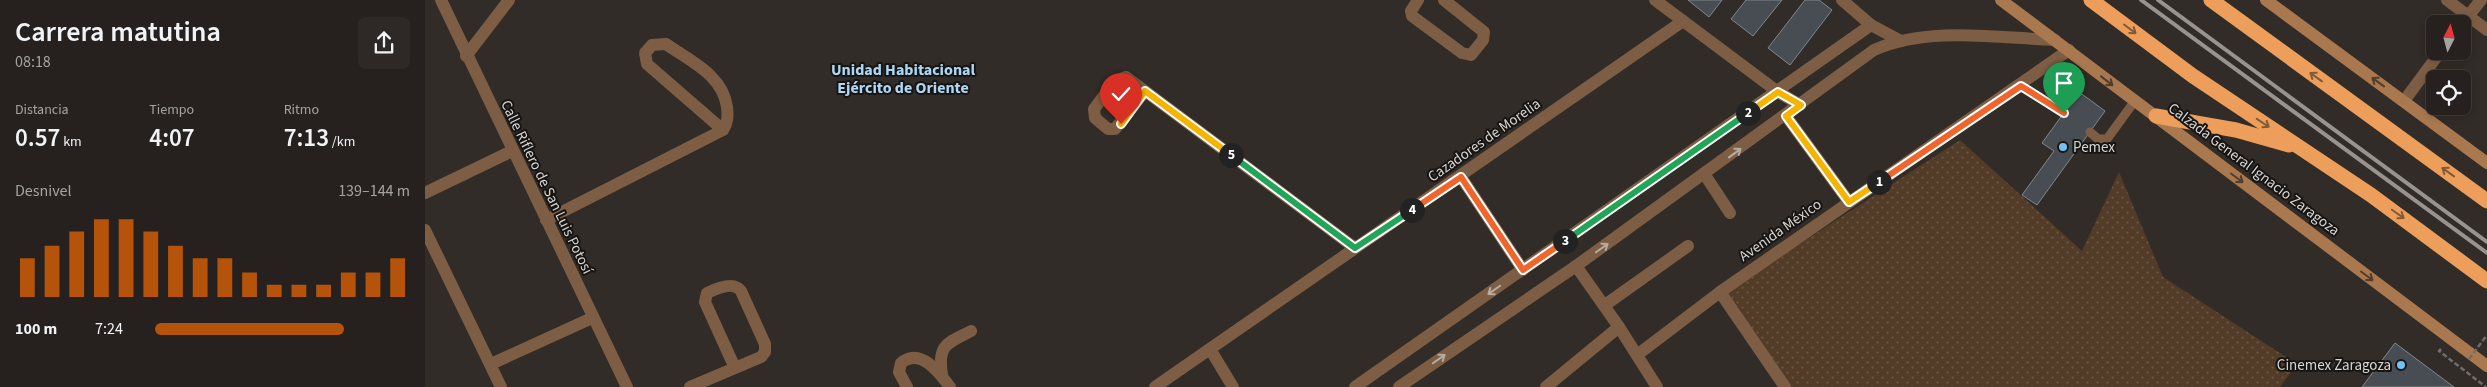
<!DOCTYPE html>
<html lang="es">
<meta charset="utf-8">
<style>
:root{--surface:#26211e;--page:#2e2927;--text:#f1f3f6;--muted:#a4a3a4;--line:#423e3c;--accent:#b45309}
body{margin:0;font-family:"Source Sans 3",sans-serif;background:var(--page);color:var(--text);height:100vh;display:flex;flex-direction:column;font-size:19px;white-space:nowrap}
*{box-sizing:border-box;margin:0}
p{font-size:16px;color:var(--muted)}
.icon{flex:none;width:28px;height:28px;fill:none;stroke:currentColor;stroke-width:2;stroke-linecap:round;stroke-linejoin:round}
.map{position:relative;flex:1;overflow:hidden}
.panel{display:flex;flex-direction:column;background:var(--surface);width:425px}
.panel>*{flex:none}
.needle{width:32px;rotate:6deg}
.tools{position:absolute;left:2001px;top:15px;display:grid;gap:10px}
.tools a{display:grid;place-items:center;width:45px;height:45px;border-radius:8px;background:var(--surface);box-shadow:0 2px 8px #0003,0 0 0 1px var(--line);font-size:25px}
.pin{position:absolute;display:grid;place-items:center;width:42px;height:42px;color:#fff;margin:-51px -21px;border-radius:50% 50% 50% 0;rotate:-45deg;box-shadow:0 0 5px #0007}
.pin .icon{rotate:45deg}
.km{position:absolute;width:25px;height:25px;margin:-12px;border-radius:50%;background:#222;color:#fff;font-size:14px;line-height:25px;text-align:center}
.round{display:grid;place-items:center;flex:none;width:52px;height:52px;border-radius:8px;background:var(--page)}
.headline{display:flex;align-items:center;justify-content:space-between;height:85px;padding:0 15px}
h1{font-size:28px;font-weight:600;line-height:38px}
.metrics{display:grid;grid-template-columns:repeat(3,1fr);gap:8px;height:85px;padding:5px 15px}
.metrics div{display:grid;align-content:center}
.metrics b{font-size:25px;font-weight:600}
.metrics small{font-size:14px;font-weight:400}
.metrics p{font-size:14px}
.chart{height:140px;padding:10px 15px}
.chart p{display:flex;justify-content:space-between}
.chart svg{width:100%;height:90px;margin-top:5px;stroke:var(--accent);stroke-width:6}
ul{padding:0 15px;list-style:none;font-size:16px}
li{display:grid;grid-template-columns:80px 60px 1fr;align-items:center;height:38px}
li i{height:12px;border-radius:6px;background:var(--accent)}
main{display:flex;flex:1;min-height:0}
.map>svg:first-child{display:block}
.park{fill:url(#park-dots)}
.building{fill:#474d52;stroke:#80878c}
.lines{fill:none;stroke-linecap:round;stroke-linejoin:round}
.path{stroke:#726d69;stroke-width:2.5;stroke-dasharray:5 2.5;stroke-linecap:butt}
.service{stroke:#7d5e44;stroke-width:9}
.minor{stroke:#7d5e44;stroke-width:12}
.secondary{stroke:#aa784e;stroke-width:12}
.motorway{stroke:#ec9e5a;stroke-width:15}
.rail{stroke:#98938f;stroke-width:4}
.path-bridge{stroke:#726d69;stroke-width:2.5;stroke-dasharray:5 2.5;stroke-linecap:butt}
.oneway{stroke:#825a36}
.oneway2{stroke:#523d2b}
.oneway3{stroke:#b8aba0}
.split-1-casing{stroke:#fff;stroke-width:10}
.split-2-casing{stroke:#fff;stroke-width:10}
.split-3-casing{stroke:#fff;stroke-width:10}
.split-4-casing{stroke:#fff;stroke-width:10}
.split-5-casing{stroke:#fff;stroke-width:10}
.split-6-casing{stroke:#fff;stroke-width:10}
.split-1{stroke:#f0652b;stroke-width:6}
.split-2{stroke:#f5b400;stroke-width:6}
.split-3{stroke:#22a559;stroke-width:6}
.split-4{stroke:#f0652b;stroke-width:6}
.split-5{stroke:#22a559;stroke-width:6}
.split-6{stroke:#f5b400;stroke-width:6}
.poi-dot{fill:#72c1f5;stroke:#171513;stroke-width:2}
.labels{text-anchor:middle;stroke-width:4;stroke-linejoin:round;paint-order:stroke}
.street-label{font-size:15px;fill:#d8d4d1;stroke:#171513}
.poi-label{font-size:15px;fill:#d8d4d1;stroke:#171513;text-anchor:start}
.neighbourhood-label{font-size:16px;font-weight:bold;fill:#aed7f5;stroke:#171513}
</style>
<main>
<section class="panel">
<div class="headline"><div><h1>Carrera matutina</h1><p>08:18</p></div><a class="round"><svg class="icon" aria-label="share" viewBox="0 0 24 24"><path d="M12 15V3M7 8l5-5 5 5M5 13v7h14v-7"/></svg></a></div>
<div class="metrics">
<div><p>Distancia</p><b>0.57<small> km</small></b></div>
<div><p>Tiempo</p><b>4:07</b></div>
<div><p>Ritmo</p><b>7:13<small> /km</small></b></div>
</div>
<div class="chart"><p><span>Desnivel</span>139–144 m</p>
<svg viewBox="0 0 160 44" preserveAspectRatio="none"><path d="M5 44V25M15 44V19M25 44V12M35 44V6M45 44V6M55 44V12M65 44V19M75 44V25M85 44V25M95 44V32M105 44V38M115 44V38M125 44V38M135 44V32M145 44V32M155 44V25"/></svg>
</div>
<ul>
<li><b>100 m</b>7:24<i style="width:74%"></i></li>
</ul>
</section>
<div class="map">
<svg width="2062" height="387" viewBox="0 0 2062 387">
<defs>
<pattern id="park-dots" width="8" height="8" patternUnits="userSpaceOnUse" patternTransform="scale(1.25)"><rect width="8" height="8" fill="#523b27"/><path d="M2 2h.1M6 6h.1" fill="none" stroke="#6a5645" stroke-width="1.8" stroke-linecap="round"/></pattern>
</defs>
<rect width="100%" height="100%" fill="#322c28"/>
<path class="park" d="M1535 140 1657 251 1694 172 1738 277 1872 364 1855 387H1364L1299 293Z"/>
<g class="building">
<path d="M1263 0H1297L1284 17Z"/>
<path d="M1321 0H1357L1328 36 1306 19Z"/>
<path d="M1380 0H1394L1407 10 1365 65 1343 48Z"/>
<path d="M1654 92 1680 111 1612 205 1597 195 1629 151 1617 143Z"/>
<path d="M1970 343 2029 387H1937Z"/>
</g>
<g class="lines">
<path class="path" d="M2016 349 2014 351 2061 387"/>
<g class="service">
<path d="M1596 86 1639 113"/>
<path d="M1665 132 1673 139H1682L1709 102"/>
</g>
<g class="minor">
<path d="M16 0 202 387"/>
<path d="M993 0 986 11 987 16 1037 53 1046 55 1058 40 1059 32 1019 0"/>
<path d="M1230 0 1353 92 1375 105"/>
<path d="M1417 0 1446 25 1476 41"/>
<path d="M2022 0 2062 30"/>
<path d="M2037 24 2056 0"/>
<path d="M41 56 84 0"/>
<path d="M720 91 690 129H683L670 118 669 109 690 81 701 77 720 91 930 248"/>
<path d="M1979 101 2016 51"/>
<path d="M1361 116 1424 202"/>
<path d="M1280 175 1305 213"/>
<path d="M1036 177 1098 270"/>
<path d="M0 193 87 151"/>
<path d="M121 220 298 130C303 122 303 116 302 107 298 75 265 61 241 44L227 45 220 53 222 64 298 130"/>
<path d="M0 230 76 387"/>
<path d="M1151 266 1194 327 1232 387"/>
<path d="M1295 292 1360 387"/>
<path d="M1180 305 1263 246"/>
<path d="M785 349 808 387"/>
<path d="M1212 355 1295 292 1644 50"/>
<path d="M66 364 167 318"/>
<path d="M517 375C512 345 522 343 546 331"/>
<path d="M265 387 336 357 340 352V344L316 291C309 281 292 288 282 293L280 302 310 368"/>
<path d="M482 387 474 372 476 363C495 347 514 372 525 387"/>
<path d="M730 387 1258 21"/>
<path d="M930 387 1446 25"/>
<path d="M974 387 1151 266 1449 50C1504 26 1572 38 1630 40"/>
<path d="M1121 387 1194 327"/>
</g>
<g class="secondary">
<path d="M1576 0 2062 366"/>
<path d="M1841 0 2062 163"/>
</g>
<g class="motorway">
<path d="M1666 0 1768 76 1946 195 2062 281"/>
<path d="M1786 0 2062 201"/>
<path d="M1731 116 1811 130 1864 145"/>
</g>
<g class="rail">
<path d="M1716 0 2062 253"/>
<path d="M1733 0 2062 242"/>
</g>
<path class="path-bridge" d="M2044 359 2062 335"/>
</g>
<defs><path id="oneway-shaft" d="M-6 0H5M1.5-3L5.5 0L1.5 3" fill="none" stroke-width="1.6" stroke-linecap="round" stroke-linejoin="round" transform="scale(1.25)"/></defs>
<g class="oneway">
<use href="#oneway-shaft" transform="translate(1705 29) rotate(37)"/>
<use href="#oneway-shaft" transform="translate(1891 77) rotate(-144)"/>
<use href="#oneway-shaft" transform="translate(1838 123) rotate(34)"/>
<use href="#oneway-shaft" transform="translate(2023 172) rotate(-144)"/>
<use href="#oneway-shaft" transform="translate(1973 214) rotate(35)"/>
</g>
<g class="oneway2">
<use href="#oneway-shaft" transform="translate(1682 81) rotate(38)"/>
<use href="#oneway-shaft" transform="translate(1953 82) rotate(-144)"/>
<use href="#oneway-shaft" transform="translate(1812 178) rotate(37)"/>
<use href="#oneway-shaft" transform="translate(1942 276) rotate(37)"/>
</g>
<g class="oneway3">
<use href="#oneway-shaft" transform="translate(1310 153) rotate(-36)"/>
<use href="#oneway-shaft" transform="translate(1177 248) rotate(-35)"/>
<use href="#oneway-shaft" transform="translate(1069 290) rotate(145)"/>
<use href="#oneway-shaft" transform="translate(1014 359) rotate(-35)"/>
</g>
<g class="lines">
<defs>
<path id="split-1" d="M1454 182 1596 86 1639 113"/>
<path id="split-2" d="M1323 113 1353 92 1376 105 1361 116 1424 202 1454 182"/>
<path id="split-3" d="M1140 241 1323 113"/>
<path id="split-4" d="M987 210 1036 177 1098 270 1140 241"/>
<path id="split-5" d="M806 155 930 248 987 210"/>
<path id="split-6" d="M696 124 720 91 806 155"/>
</defs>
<use href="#split-1" class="split-1-casing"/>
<use href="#split-2" class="split-2-casing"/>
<use href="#split-3" class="split-3-casing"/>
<use href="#split-4" class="split-4-casing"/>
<use href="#split-5" class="split-5-casing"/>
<use href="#split-6" class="split-6-casing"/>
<use href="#split-1" class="split-1"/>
<use href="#split-2" class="split-2"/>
<use href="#split-3" class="split-3"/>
<use href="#split-4" class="split-4"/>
<use href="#split-5" class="split-5"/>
<use href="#split-6" class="split-6"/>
</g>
<g class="poi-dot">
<circle cx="1638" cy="147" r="5"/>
<circle cx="1976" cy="365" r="5"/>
</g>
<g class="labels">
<g class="street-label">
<text transform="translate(1059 140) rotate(-35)" y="5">Cazadores de Morelia</text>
<text transform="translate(1829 169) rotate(37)" y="5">Calzada General Ignacio Zaragoza</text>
<text transform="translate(122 187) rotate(64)" y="5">Calle Riflero de San Luis Potosí</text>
<text transform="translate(1355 230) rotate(-35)" y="5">Avenida México</text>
</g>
<g class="poi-label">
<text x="1648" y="152">Pemex</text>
<text x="1966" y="370" text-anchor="end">Cinemex Zaragoza</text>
</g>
<g class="neighbourhood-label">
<text x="478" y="75">Unidad Habitacional<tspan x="478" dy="18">Ejército de Oriente</tspan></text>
</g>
</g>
</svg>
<div class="tools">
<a><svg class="needle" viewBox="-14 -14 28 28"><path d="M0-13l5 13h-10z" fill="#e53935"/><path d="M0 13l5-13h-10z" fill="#a4a3a4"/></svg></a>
<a><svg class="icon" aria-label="locate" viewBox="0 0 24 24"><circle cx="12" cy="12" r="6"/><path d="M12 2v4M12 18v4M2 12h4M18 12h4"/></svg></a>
</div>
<div class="pin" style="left:1639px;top:113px;background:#1e9e55"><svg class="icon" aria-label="arrive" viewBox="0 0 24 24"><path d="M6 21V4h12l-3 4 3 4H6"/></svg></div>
<div class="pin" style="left:696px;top:124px;background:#d93025"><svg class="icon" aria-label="check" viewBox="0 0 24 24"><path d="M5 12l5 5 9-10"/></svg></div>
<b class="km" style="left:1454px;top:182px">1</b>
<b class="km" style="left:1323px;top:113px">2</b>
<b class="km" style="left:1140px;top:241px">3</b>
<b class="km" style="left:987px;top:210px">4</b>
<b class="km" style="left:806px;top:155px">5</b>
</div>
</main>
